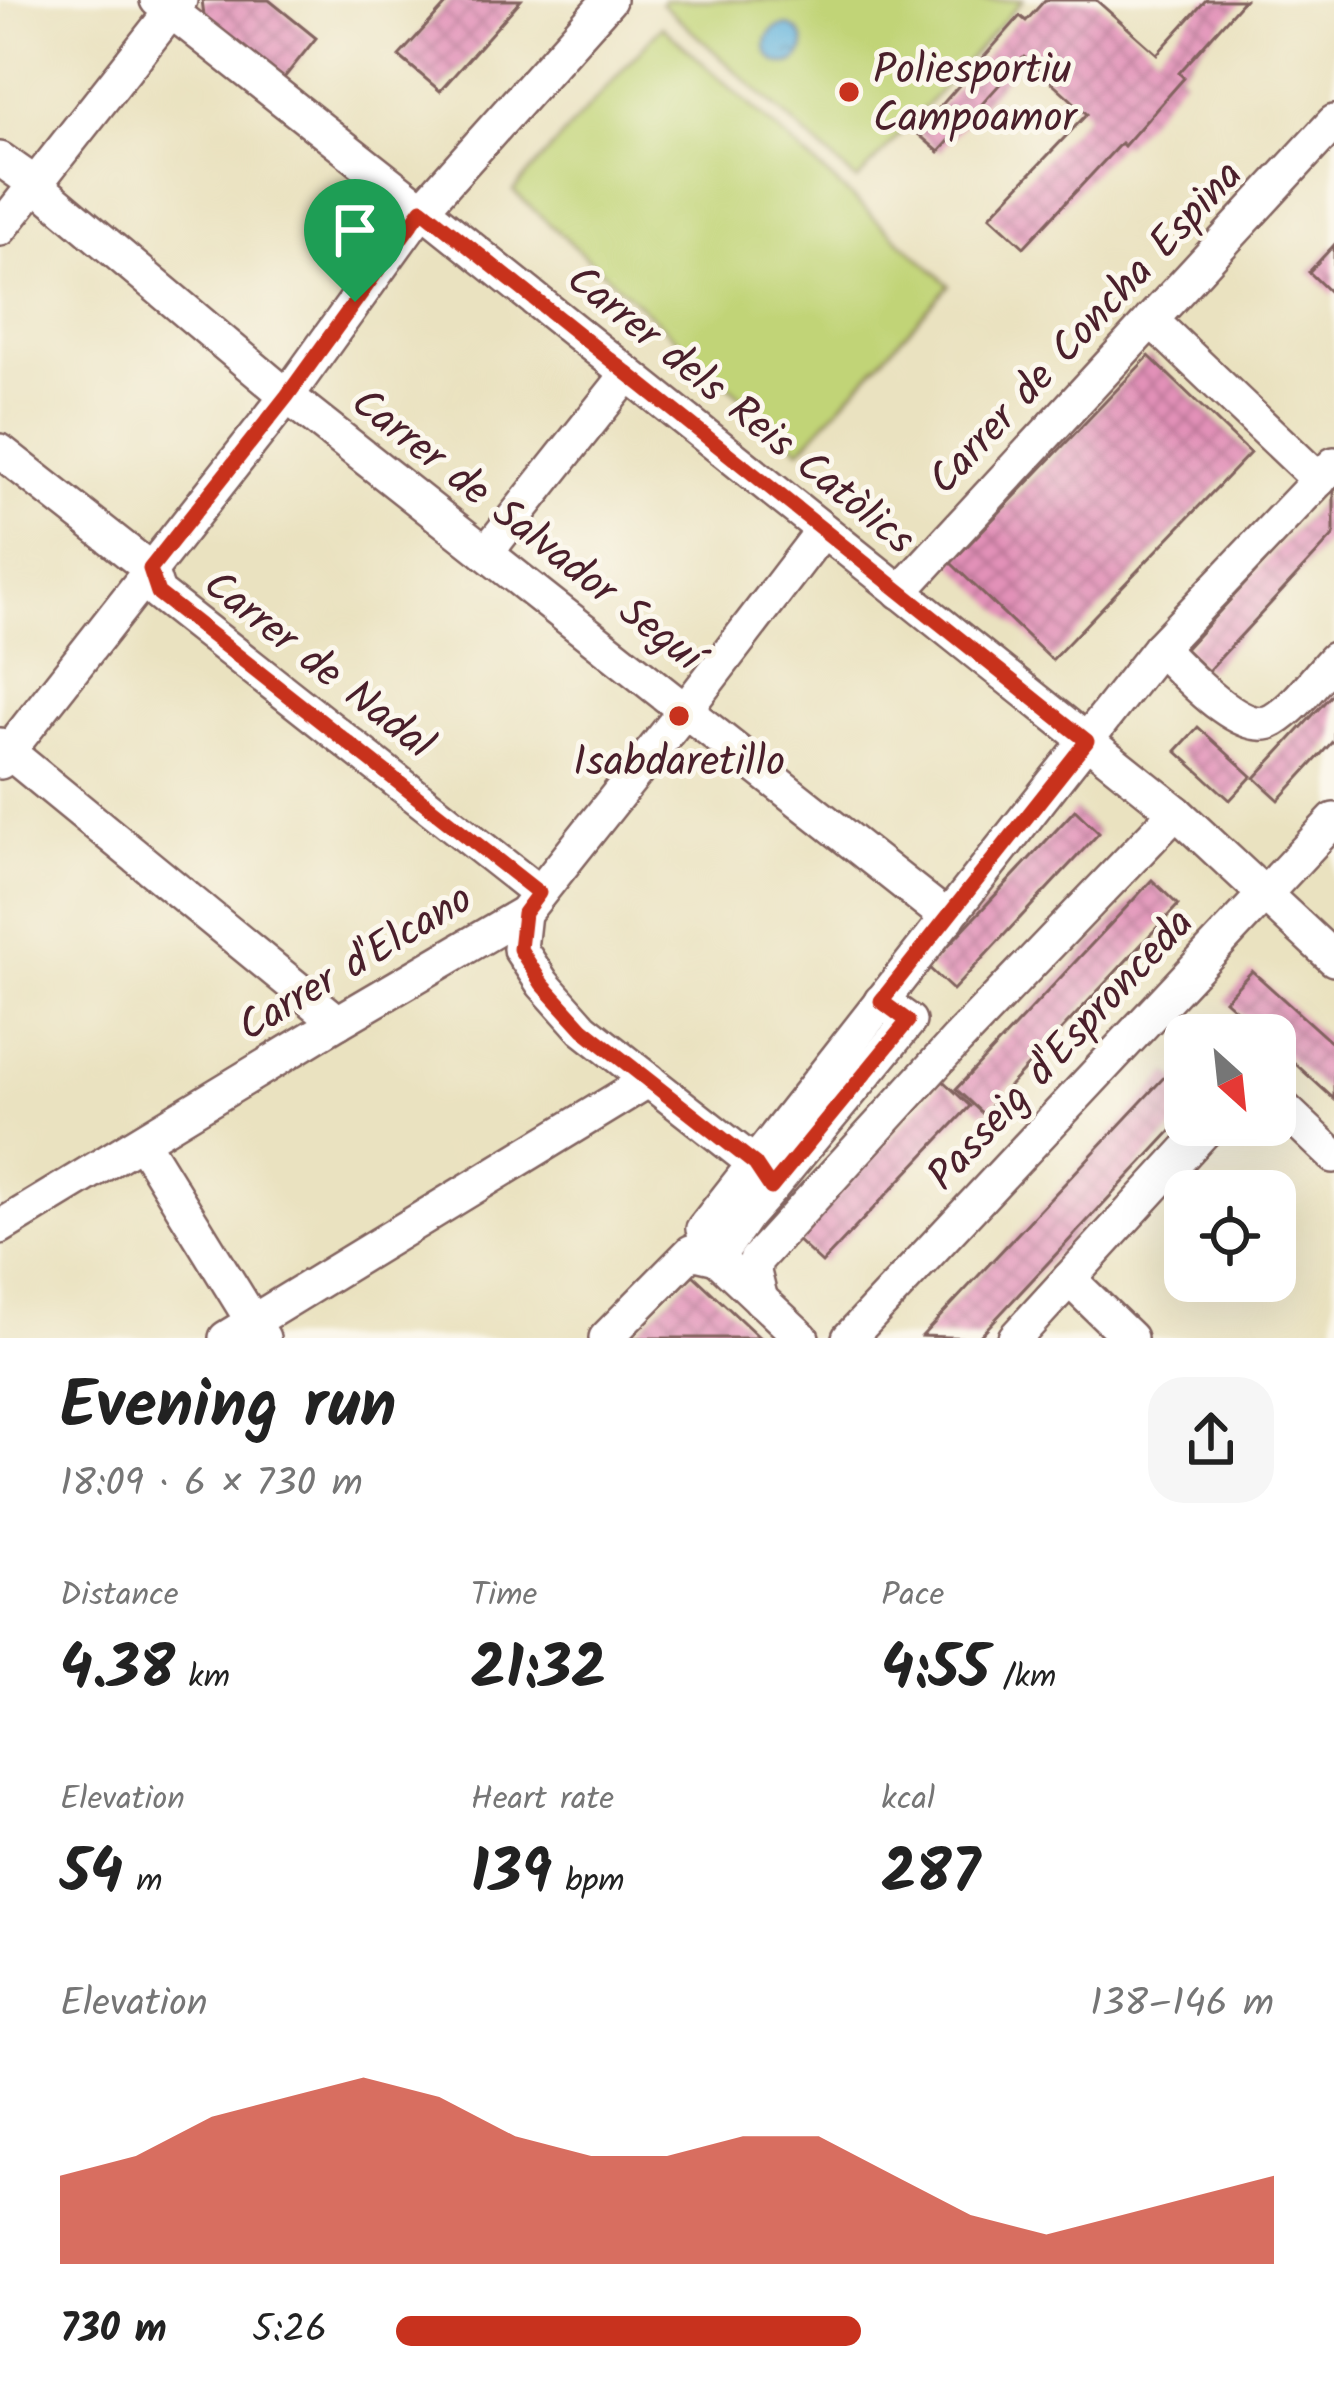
<!DOCTYPE html>
<meta charset="utf-8">
<style>
:root{--surface:#fff;--page:#f6f6f6;--text:#222;--muted:#767676;--accent:#c8321e}
body{margin:0;font-family:Kalam,sans-serif;background:var(--page);color:var(--text);height:100vh;display:flex;flex-direction:column;font-size:45px;white-space:nowrap}
*{box-sizing:border-box;margin:0}
p{font-size:39px;color:var(--muted)}
.icon{flex:none;width:66px;height:66px;fill:none;stroke:currentColor;stroke-width:2;stroke-linecap:round;stroke-linejoin:round}
.map{position:relative;height:1338px;overflow:hidden}
.drawer{display:flex;flex-direction:column;background:var(--surface);flex:1}
.drawer>*{flex:none}
.needle{width:78px;rotate:153deg}
.buttons{position:absolute;left:1164px;top:1014px;display:grid;gap:24px}
.buttons a{display:grid;place-items:center;width:132px;height:132px;border-radius:24px;background:var(--surface);box-shadow:0 12px 48px #0002;font-size:60px}
.pin{position:absolute;display:grid;place-items:center;width:102px;height:102px;color:#fff;margin:-123px -51px;border-radius:50% 50% 50% 0;rotate:-45deg;box-shadow:0 0 12px #0007}
.pin .icon{rotate:45deg}
.round{display:grid;place-items:center;flex:none;width:126px;height:126px;border-radius:36px;background:var(--page)}
.overview{display:flex;align-items:center;justify-content:space-between;height:204px;padding:0 60px}
h1{font-size:66px;font-weight:700;line-height:90px}
.stats{display:grid;grid-template-columns:repeat(3,1fr);gap:18px;height:204px;padding:12px 60px}
.stats div{display:grid;align-content:center}
.stats b{font-size:60px;font-weight:700}
.stats small{font-size:33px;font-weight:400}
.stats p{font-size:33px}
.chart{height:336px;padding:24px 60px}
.chart p{display:flex;justify-content:space-between}
.chart svg{width:100%;height:216px;margin-top:12px;fill:var(--accent);opacity:.7}
ul{padding:0 60px;list-style:none;font-size:39px}
li{display:grid;grid-template-columns:192px 144px 1fr;align-items:center;height:90px}
li i{height:30px;border-radius:15px;background:var(--accent)}
.map>svg:first-child{display:block}
.garden{fill:#c1d477;stroke:#867a51;stroke-width:3}
.water{fill:url(#water-ripples);stroke:#566884;stroke-width:3}
.building{fill:url(#building-cross-hatch)}
.lines{fill:none;stroke-linecap:round;stroke-linejoin:round}
.minor-casing{stroke:#82635f;stroke-width:38}
.minor{stroke:#fff;stroke-width:33}
.route-casing{stroke:#fff;stroke-width:24}
.route{stroke:#c8321e;stroke-width:15}
.poi-dot{fill:#c8321e;stroke:#fbf7ec;stroke-width:4.5}
.labels{text-anchor:middle;stroke-width:10;stroke-linejoin:round;paint-order:stroke}
.poi-label{font-size:42px;fill:#4a1f2b;stroke:#fbf7ec;text-anchor:start}
.street-label{font-size:42px;fill:#4a1f2b;stroke:#fbf7ec}
</style>
<div class="map">
<svg width="1334" height="1338" viewBox="0 0 1334 1338">
<defs>
<pattern id="water-ripples" width="26" height="14" patternUnits="userSpaceOnUse" patternTransform="scale(3)"><rect width="26" height="14" fill="#61b2dc"/><path d="M2 4q2-2 4 0t4 0M15 11q2-2 4 0t4 0" fill="none" stroke="#5290b3"/></pattern>
<pattern id="building-cross-hatch" width="8" height="8" patternUnits="userSpaceOnUse" patternTransform="scale(3)"><rect width="8" height="8" fill="#e291b8"/><path d="M0 0l8 8M0 8l8-8" fill="none" stroke="#b97696"/></pattern>
</defs>
<rect width="100%" height="100%" fill="#fbf7ec"/>
<filter id="ink" filterUnits="userSpaceOnUse"><feTurbulence type="fractalNoise" baseFrequency=".00833" numOctaves="2"/><feDisplacementMap in="SourceGraphic" scale="24" xChannelSelector="R" yChannelSelector="G"/><feConvolveMatrix kernelMatrix="1 2 1 2 8 2 1 2 1" color-interpolation-filters="sRGB"/></filter>
<filter id="wash" filterUnits="userSpaceOnUse"><feTurbulence type="fractalNoise" baseFrequency=".004" numOctaves="4" result="noise"/><feDisplacementMap in="SourceGraphic" scale="48" xChannelSelector="R" yChannelSelector="G"/><feGaussianBlur stdDeviation="2.7" result="paint"/><feColorMatrix in="noise" values="0 0 0 0 0 0 0 0 0 0 0 0 0 0 0 0 0 1.4 0 .05"/><feComposite in="paint" operator="in"/></filter>
<g filter="url(#wash)">
<rect width="100%" height="100%" fill="#eae2c0"/>
<g class="garden">
<path d="M664 0H1023L857 181 661 3Z"/>
<path d="M662 26 949 285 800 450 513 191Z"/>
</g>
<circle class="water" cx="785" cy="45" r="19"/>
<g id="blocks">
<g class="building">
<path d="M202 0H269L316 38 280 83 205 23Z"/>
<path d="M450 0H521L440 91 399 56Z"/>
<path d="M1045 0H1096L1157 54 1206 0H1244L1179 73 1184 78 1124 146 1121 143 1024 247 990 216 1087 114 1024 57 939 152 917 133 1020 16 1026 21Z"/>
<path d="M1334 245V296L1309 272Z"/>
<path d="M1149 356 1250 453 1052 660 951 563Z"/>
<path d="M1334 487V535L1208 671 1185 649Z"/>
<path d="M1334 692V740L1279 800 1255 778Z"/>
<path d="M1198 727 1252 776 1230 800 1176 751Z"/>
<path d="M1075 810 1099 833 953 990 928 967Z"/>
<path d="M1152 880 1178 905 983 1114 956 1089Z"/>
<path d="M1252 971 1334 1045V1099L1275 1045V1035H1264L1225 1000Z"/>
<path d="M1169 1072 1185 1087V1116L978 1338 922 1336Z"/>
<path d="M943 1081 970 1106 822 1263 796 1239Z"/>
<path d="M693 1275 760 1338H630Z"/>
</g>
</g>
</g>
<g filter="url(#ink)">
<use href="#blocks" fill-opacity="0" stroke="#82635f" stroke-width="3"/>
<g class="lines">
<defs>
<g id="minor">
<path d="M157 0 422 209 1176 812 1334 959"/>
<path d="M0 159 34 183 287 396 948 918"/>
<path d="M0 229 180 0"/>
<path d="M1151 320 1319 480"/>
<path d="M0 451 150 569 158 593 539 893"/>
<path d="M486 553 628 374"/>
<path d="M900 592 1334 122"/>
<path d="M1159 648C1181 669 1242 739 1274 720 1297 706 1316 678 1334 659"/>
<path d="M0 745 338 1022"/>
<path d="M0 762 287 396 422 209 609 0"/>
<path d="M524 913 520 949 543 984 583 1029 755 1164 771 1188 747 1215 717 1258"/>
<path d="M1275 1100 1334 1156"/>
<path d="M142 1142 263 1338"/>
<path d="M771 1188 909 1021 881 1001"/>
<path d="M0 1227 338 1022 524 913 686 709 823 530"/>
<path d="M1069 1279 1130 1338"/>
<path d="M761 1300 754 1272 756 1260 957 1040 1176 812"/>
<path d="M226 1338 649 1080"/>
<path d="M606 1338 691 1252 717 1258"/>
<path d="M802 1338 717 1258 703 1229 1159 648 1334 464"/>
<path d="M849 1338 1334 820"/>
<path d="M1015 1338 1210 1125"/>
</g>
</defs>
<use href="#minor" class="minor-casing"/>
<use href="#minor" class="minor"/>
</g>
</g>
<g class="lines" filter="url(#ink)">
<defs>
<path id="route" d="M422 209 1087 741 881 1001 908 1021 771 1188 755 1164 583 1029 542 984 520 949 524 913 539 893 158 593 150 569 287 396Z"/>
</defs>
<use href="#route" class="route-casing"/>
<use href="#route" class="route"/>
</g>
<g class="poi-dot">
<circle cx="849" cy="92" r="12"/>
<circle cx="679" cy="716" r="12"/>
</g>
<g class="labels">
<g class="poi-label">
<text x="873" y="83">Poliesportiu<tspan x="873" dy="48">Campoamor</tspan></text>
<text x="679" y="775" text-anchor="middle">Isabdaretillo</text>
</g>
<g class="street-label">
<text transform="translate(1084 326) rotate(-47)" y="15">Carrer de Concha Espina</text>
<text transform="translate(742 408) rotate(39)" y="15">Carrer dels Reis Catòlics</text>
<text transform="translate(528 528) rotate(38)" y="15">Carrer de Salvador Seguí</text>
<text transform="translate(320 663) rotate(38)" y="15">Carrer de Nadal</text>
<text transform="translate(354 961) rotate(-31)" y="15">Carrer d'Elcano</text>
<text transform="translate(1059 1048) rotate(-47)" y="15">Passeig d'Espronceda</text>
</g>
</g>
</svg>
<div class="buttons">
<a><svg class="needle" viewBox="-14 -14 28 28"><path d="M0-13l5 13h-10z" fill="#e53935"/><path d="M0 13l5-13h-10z" fill="#767676"/></svg></a>
<a><svg class="icon" aria-label="locate" viewBox="0 0 24 24"><circle cx="12" cy="12" r="6"/><path d="M12 2v4M12 18v4M2 12h4M18 12h4"/></svg></a>
</div>
<div class="pin" style="left:355px;top:302px;background:#1e9e55"><svg class="icon" aria-label="arrive" viewBox="0 0 24 24"><path d="M6 21V4h12l-3 4 3 4H6"/></svg></div>
</div>
<section class="drawer">
<div class="overview"><div><h1>Evening run</h1><p>18:09 · 6 × 730 m</p></div><a class="round"><svg class="icon" aria-label="share" viewBox="0 0 24 24"><path d="M12 15V3M7 8l5-5 5 5M5 13v7h14v-7"/></svg></a></div>
<div class="stats">
<div><p>Distance</p><b>4.38<small> km</small></b></div>
<div><p>Time</p><b>21:32</b></div>
<div><p>Pace</p><b>4:55<small> /km</small></b></div>
</div>
<div class="stats">
<div><p>Elevation</p><b>54<small> m</small></b></div>
<div><p>Heart rate</p><b>139<small> bpm</small></b></div>
<div><p>kcal</p><b>287</b></div>
</div>
<div class="chart"><p><span>Elevation</span>138–146 m</p>
<svg viewBox="0 0 160 44" preserveAspectRatio="none"><path d="M0 44V26L10 22L20 14L30 10L40 6L50 10L60 18L70 22L80 22L90 18L100 18L110 26L120 34L130 38L140 34L150 30L160 26V44z"/></svg>
</div>
<ul>
<li><b>730 m</b>5:26<i style="width:53%"></i></li>
</ul>
</section>
